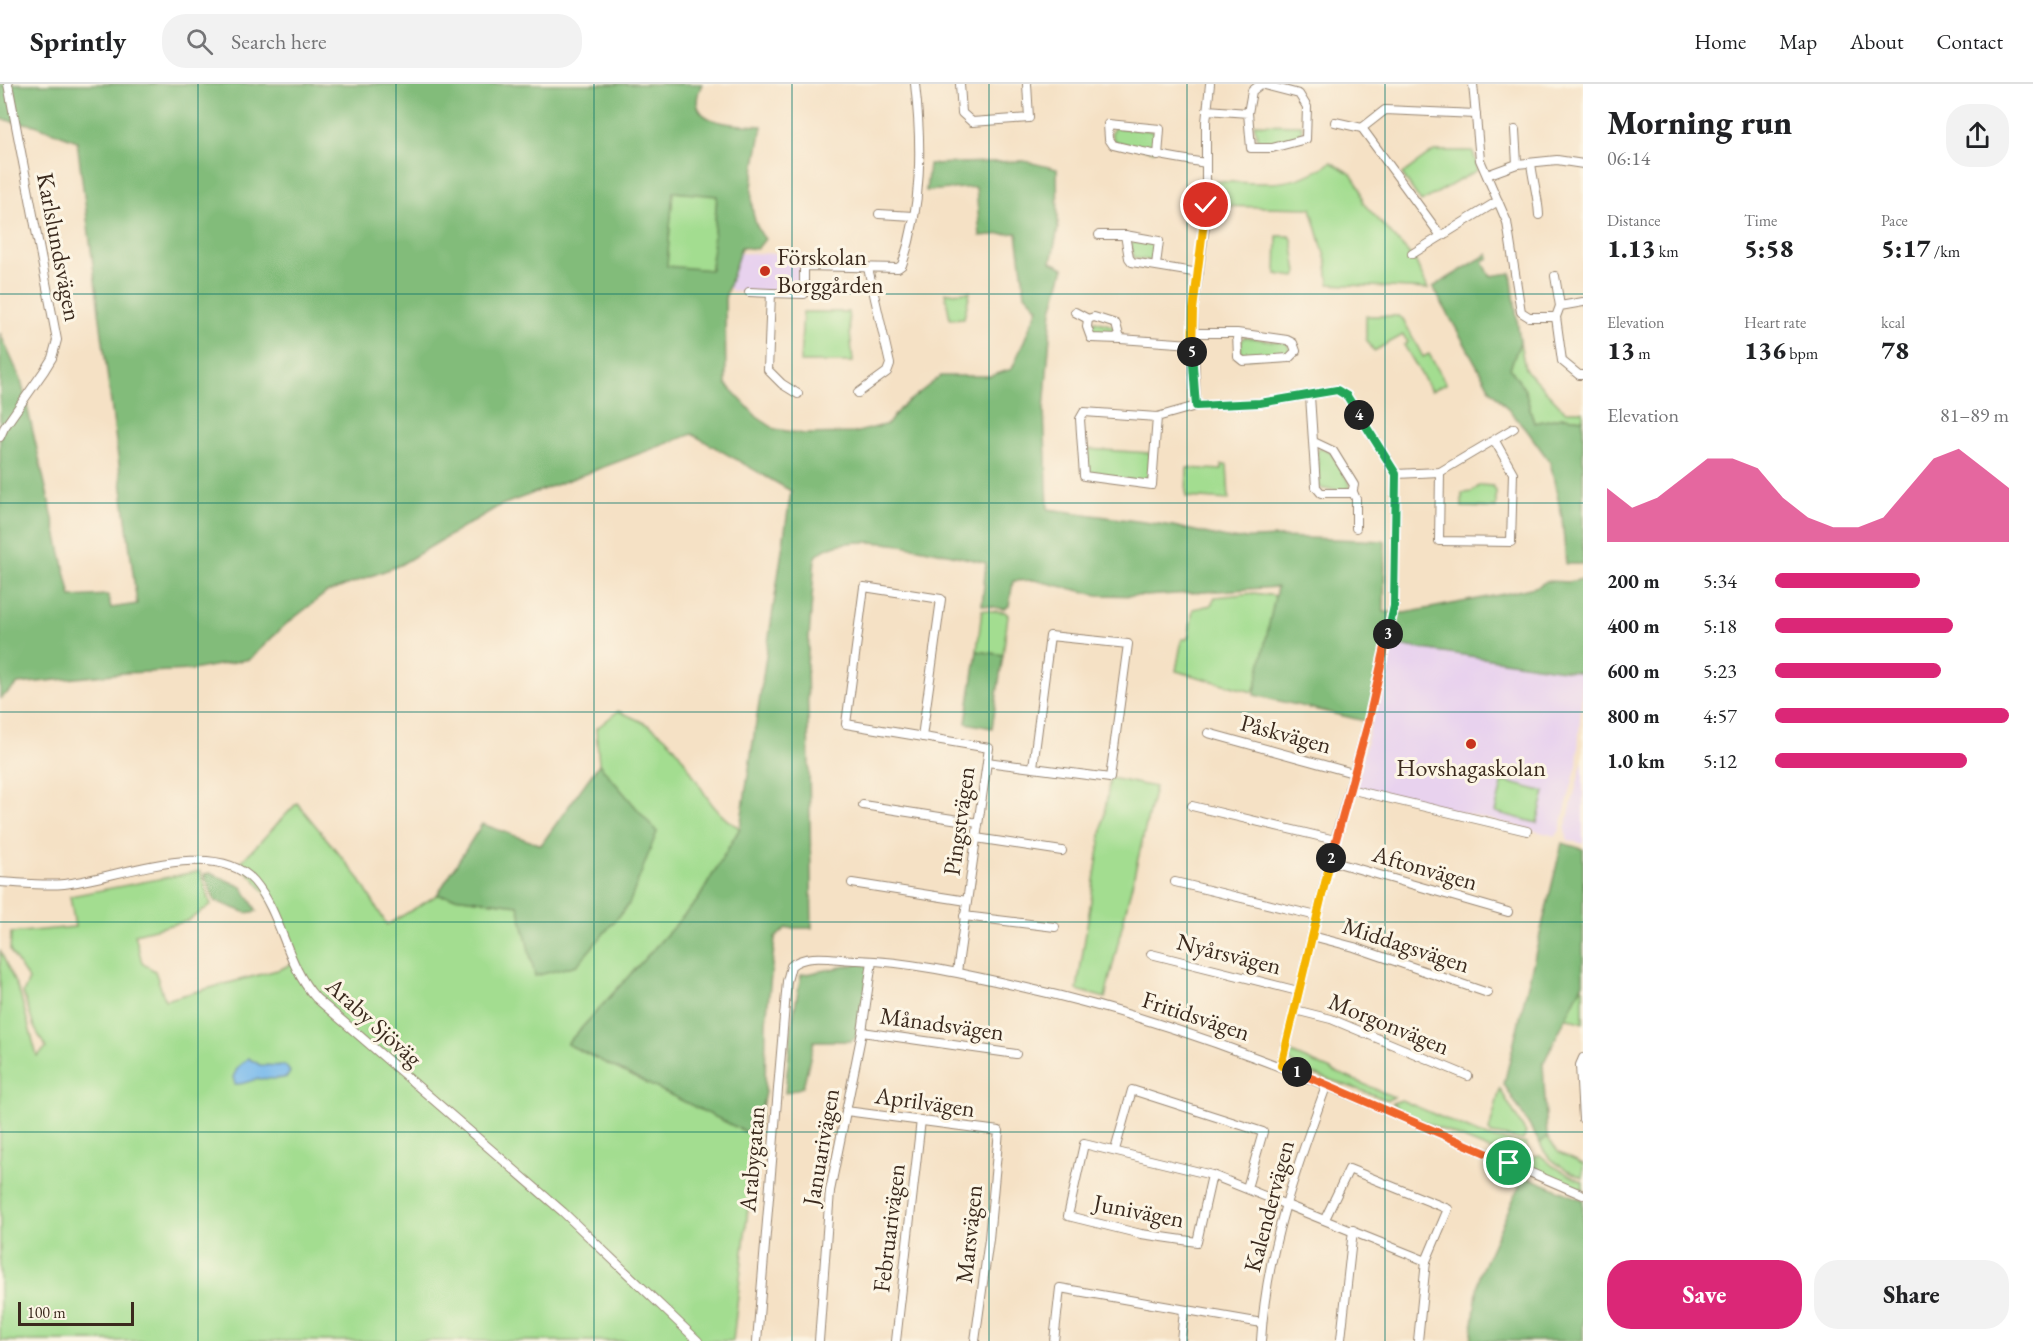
<!DOCTYPE html>
<meta charset="utf-8">
<style>
:root{--surface:#fff;--page:#f2f2f2;--text:#202124;--muted:#757577;--line:#e0e0e0;--accent:#db2777}
body{margin:0;font-family:"EB Garamond",serif;background:var(--page);color:var(--text);height:100vh;display:flex;flex-direction:column;font-size:22px;white-space:nowrap}
*{box-sizing:border-box;margin:0}
p{font-size:20px;color:var(--muted)}
.icon{flex:none;width:33px;height:33px;fill:none;stroke:currentColor;stroke-width:2;stroke-linecap:round;stroke-linejoin:round}
.map{position:relative;flex:1;overflow:hidden}
.side{display:flex;flex-direction:column;background:var(--surface);width:450px}
.side>*{flex:none}
.scale{position:absolute;left:18px;bottom:15px;width:116px;box-sizing:border-box;padding-left:6px;border:3px solid #3b2a1e;border-top:0;font-size:16px;line-height:21px;white-space:nowrap;color:#3b2a1e;-webkit-text-stroke:4px #fcf5e5;paint-order:stroke}
.pin{position:absolute;display:grid;place-items:center;width:51px;height:51px;color:#fff;margin:-26px;border:3px solid #fff;border-radius:50%;box-shadow:0 2px 6px #0007}
.km{position:absolute;width:30px;height:30px;margin:-15px;border-radius:50%;background:#222;color:#fff;font-size:16px;line-height:30px;text-align:center}
.round{display:grid;place-items:center;flex:none;width:63px;height:63px;border-radius:24px;background:var(--page)}
.head{display:flex;align-items:center;justify-content:space-between;height:102px;padding:0 24px}
h1{font-size:33px;font-weight:800;line-height:45px}
.metrics{display:grid;grid-template-columns:repeat(3,1fr);gap:9px;height:102px;padding:6px 24px}
.metrics div{display:grid;align-content:center}
.metrics b{font-size:26px;font-weight:800}
.metrics small{font-size:16px;font-weight:400}
.metrics p{font-size:16px}
.chart{height:168px;padding:12px 24px}
.chart p{display:flex;justify-content:space-between}
.chart svg{width:100%;height:108px;margin-top:6px;fill:var(--accent);opacity:.7}
.action{display:flex;gap:12px;margin-top:auto;padding:12px 24px}
.action a{flex:1;height:69px;border-radius:24px;background:var(--accent);color:#fff;font-size:24px;font-weight:800;line-height:69px;text-align:center}
.action a+a{background:var(--page);color:var(--text)}
ul{padding:0 24px;list-style:none;font-size:20px}
li{display:grid;grid-template-columns:96px 72px 1fr;align-items:center;height:45px}
li i{height:15px;border-radius:8px;background:var(--accent)}
header{display:flex;align-items:center;gap:36px;box-sizing:border-box;height:84px;padding:0 30px;background:var(--surface);border-bottom:2px solid var(--line)}
header strong{font-size:28px}
nav{display:flex;gap:33px;margin-inline-start:auto;font-size:21px}
.search{width:420px;height:54px;background:var(--page);display:flex;align-items:center;gap:15px;box-sizing:border-box;padding:0 21px;border-radius:24px;color:var(--muted);font-size:22px}
main{display:flex;flex:1;min-height:0}
.map>svg:first-child{display:block}
.built{fill:#e8d2ee}
.green{fill:#a3dd90;stroke:#6f8457;stroke-width:1.5}
.forest{fill:#82bc7a;stroke:#5e734c;stroke-width:1.5;fill-rule:evenodd}
.water{fill:#77b9ec;stroke:#597285;stroke-width:1.5}
.lines{fill:none;stroke-linecap:round;stroke-linejoin:round}
.minor-casing{stroke:#988672;stroke-width:10}
.minor{stroke:#fff;stroke-width:8}
.split-1-casing{stroke:#fff;stroke-width:12}
.split-2-casing{stroke:#fff;stroke-width:12}
.split-3-casing{stroke:#fff;stroke-width:12}
.split-4-casing{stroke:#fff;stroke-width:12}
.split-5-casing{stroke:#fff;stroke-width:12}
.split-6-casing{stroke:#fff;stroke-width:12}
.split-1{stroke:#f0652b;stroke-width:8}
.split-2{stroke:#f5b400;stroke-width:8}
.split-3{stroke:#f0652b;stroke-width:8}
.split-4{stroke:#22a559;stroke-width:8}
.split-5{stroke:#22a559;stroke-width:8}
.split-6{stroke:#f5b400;stroke-width:8}
.grid{fill:none;stroke:#0f766e;stroke-width:1.5;stroke-opacity:0.55}
.poi-dot{fill:#c8321e;stroke:#fcf5e5;stroke-width:2}
.labels{text-anchor:middle;stroke-width:6;stroke-linejoin:round;paint-order:stroke}
.street-label{font-size:24px;fill:#3b2a1e;stroke:#fcf5e5}
.poi-label{font-size:24px;fill:#3b2a1e;stroke:#fcf5e5;text-anchor:start}
</style>
<header>
<strong>Sprintly</strong>
<div class="search"><svg class="icon" aria-label="search" viewBox="0 0 24 24"><circle cx="10" cy="10" r="6"/><path d="M15 15l6 6"/></svg>Search here</div>
<nav><a>Home</a><a>Map</a><a>About</a><a>Contact</a></nav>
</header>
<main>
<div class="map">
<svg width="1583" height="1257" viewBox="0 0 1583 1257">
<rect width="100%" height="100%" fill="#fcf5e5"/>
<filter id="ink" filterUnits="userSpaceOnUse"><feTurbulence type="fractalNoise" baseFrequency=".0167" numOctaves="2"/><feDisplacementMap in="SourceGraphic" scale="12" xChannelSelector="R" yChannelSelector="G"/><feConvolveMatrix kernelMatrix="1 2 1 2 8 2 1 2 1" color-interpolation-filters="sRGB"/></filter>
<filter id="wash" filterUnits="userSpaceOnUse"><feTurbulence type="fractalNoise" baseFrequency=".008" numOctaves="4" result="noise"/><feDisplacementMap in="SourceGraphic" scale="24" xChannelSelector="R" yChannelSelector="G"/><feGaussianBlur stdDeviation="1.35" result="paint"/><feColorMatrix in="noise" values="0 0 0 0 0 0 0 0 0 0 0 0 0 0 0 0 0 1.4 0 .05"/><feComposite in="paint" operator="in"/></filter>
<g filter="url(#wash)">
<rect width="100%" height="100%" fill="#f5e1c5"/>
<g class="built">
<path d="M728 169 804 170V210L732 207 727 201Z"/>
<path d="M1390 560 1583 589 1577 681 1560 746 1556 752 1356 703Z"/>
<path d="M1583 676V760L1568 756 1565 746Z"/>
</g>
<g class="green">
<path d="M1254 40 1302 41 1301 51 1269 61H1259Z"/>
<path d="M1115 43 1155 47 1156 65 1154 67 1115 58 1111 49Z"/>
<path d="M1434 67H1473L1478 86 1421 118 1402 90Z"/>
<path d="M1331 78 1351 90 1360 104 1363 119 1415 176 1428 205 1329 200 1327 180 1311 124 1215 122V97C1260 99 1292 106 1331 78Z"/>
<path d="M673 108 717 111 711 186 666 183Z"/>
<path d="M1277 152H1289L1292 155 1297 189 1295 193 1276 190Z"/>
<path d="M1135 156 1153 159 1155 162 1152 177 1134 174 1131 160Z"/>
<path d="M970 208 964 234 950 235 945 209Z"/>
<path d="M803 228H848L853 278H800Z"/>
<path d="M1366 232H1398L1403 235 1423 273 1429 270 1446 300 1431 307 1404 261 1408 258 1403 251 1374 267 1366 255Z"/>
<path d="M1095 237 1113 242 1115 250 1093 251 1090 242Z"/>
<path d="M1244 253 1287 259 1291 268 1288 270 1245 274 1241 269V257Z"/>
<path d="M1520 258 1525 285 1565 327H1583V335L1563 333 1534 339 1525 306 1510 284Z"/>
<path d="M1320 364 1330 367 1350 400 1348 406 1323 405 1319 402 1317 368Z"/>
<path d="M1086 365 1150 369V393L1146 399 1088 389Z"/>
<path d="M1222 381H1227L1229 416 1186 413 1187 384 1222 386Z"/>
<path d="M1480 401 1493 402 1496 407V424L1462 423V409L1472 408Z"/>
<path d="M1254 509 1276 512 1258 595 1253 608 1176 587 1182 555H1187L1189 551 1193 525 1211 521 1215 513Z"/>
<path d="M982 526 1005 528 1008 531 1003 571 977 567Z"/>
<path d="M618 627C638 636 655 642 670 658 695 684 706 728 740 744L698 816 567 960 756 1053 733 1257H0V866L20 910 37 972 46 964 34 943 23 909 29 896 10 867 11 849 75 843 70 812 200 787 211 821 187 837 135 850 142 879 155 887 165 916 281 885 295 878C281 842 272 804 238 781L297 719 358 793 387 841 437 811 518 821 525 849 657 749 599 680 596 645Z"/>
<path d="M1110 694 1155 703 1105 914 1077 906Z"/>
<path d="M1503 697 1545 708 1537 739 1495 728Z"/>
<path d="M1581 903 1583 904V939L1565 933Z"/>
<path d="M1289 968 1394 1013 1388 1016 1299 985 1290 977Z"/>
<path d="M1500 1005 1526 1049 1523 1056 1492 1050 1489 1047Z"/>
<path d="M1401 1016 1487 1053 1526 1060 1529 1067 1523 1080 1405 1030 1392 1019Z"/>
<path d="M1547 1053 1559 1069 1583 1080V1094C1567 1086 1546 1077 1540 1059Z"/>
<path d="M1540 1071 1553 1082 1583 1098V1106L1528 1083 1534 1072Z"/>
</g>
<g class="forest">
<path d="M0 0H702C681 42 734 40 762 42 757 77 740 126 765 155L757 165 741 163 725 214 726 300 757 333 775 345 804 350 854 349 888 340 900 324 941 292H990L1012 285 1038 224 1025 210 1017 149 980 152 976 103 926 107 929 80 1024 77 1057 85 1058 145 1051 178 1064 184 1052 226 1044 326 1048 425 1173 442 1231 455 1280 453 1385 457 1384 528 1405 529 1509 509 1539 502 1546 497 1569 498 1583 495V589L1390 560 1369 638 1254 611 1277 503 1146 512 1098 511 1034 496 1013 497 1009 522 1004 525 982 521 986 479C950 471 840 439 815 474L807 581 812 844H786L775 854 766 938 765 1008 756 1053 567 960 698 816 740 744 791 407 692 350 499 422 400 481 326 509 285 541 250 575 192 586 124 589 18 600 0 615V249L21 296 71 513 108 511 111 524 137 520 77 57 35 41 0 35ZM673 108 717 112 711 186 667 182Z"/>
<path d="M1488 170 1489 174 1483 177 1490 192 1511 189 1520 258 1510 284 1525 306 1534 339 1563 333 1583 335V480H1566L1562 433 1550 378 1526 345 1490 305 1433 203Z"/>
<path d="M977 567 1003 571 992 644 966 639Z"/>
<path d="M599 680 657 748 629 820 577 881 535 892 518 821 437 811 482 740 541 761Z"/>
<path d="M1562 759 1583 765V899L1543 980 1547 1053 1540 1059 1504 1000Z"/>
<path d="M211 789 242 803 257 827 247 829 215 817 204 790Z"/>
<path d="M872 877 862 948 851 957H814L803 1003 785 1009 792 940 801 891Z"/>
<path d="M1524 1092 1583 1116V1257H1471L1479 1191Z"/>
</g>
<path class="water" d="M248 974 260 981 286 982 290 988 287 993C277 997 269 993 258 995 249 996 245 1001 235 1000L233 993 238 983Z"/>
</g>
<g filter="url(#ink)">
<g class="lines">
<defs>
<g id="minor">
<path d="M960 0 962 29 972 38 1029 34 1027 0"/>
<path d="M1473 0 1480 76 1507 138 1521 228 1529 233H1556L1560 222 1583 218"/>
<path d="M1207 26 1248 29 1252 7 1261 0 1299 10 1307 23 1306 55 1272 64H1251L1248 29"/>
<path d="M1335 38 1362 44"/>
<path d="M1515 46 1517 80"/>
<path d="M1158 72 1160 45 1108 40 1109 55 1113 61C1144 69 1174 74 1206 79"/>
<path d="M1531 79C1533 97 1538 112 1539 131"/>
<path d="M1487 91 1517 80 1557 76 1583 80"/>
<path d="M879 130 913 132"/>
<path d="M1099 151H1125"/>
<path d="M1441 152 1362 44 1385 26 1476 30"/>
<path d="M1412 170 1498 117"/>
<path d="M1156 181 1159 157 1125 151 1129 174 1132 178 1199 189"/>
<path d="M1555 192 1560 222"/>
<path d="M749 208 771 209"/>
<path d="M1075 228 1088 235"/>
<path d="M1556 233 1562 277 1579 291H1583"/>
<path d="M1192 249H1237L1287 256 1293 259 1296 267 1289 274 1243 277 1238 273 1237 249"/>
<path d="M1120 255 1091 254 1087 243 1088 235 1094 233 1116 240 1120 255 1192 260"/>
<path d="M858 309 887 288 890 280 868 184"/>
<path d="M798 310 782 300 768 286 771 209 804 210V182L898 184 902 181C922 123 922 61 915 0"/>
<path d="M1310 312 1316 403 1321 409H1352L1354 401 1333 367 1314 358"/>
<path d="M1196 322 1193 227 1206 135V38L1210 0"/>
<path d="M1157 333 1152 401 1084 392 1080 335 1084 328 1157 333 1196 322 1260 319 1337 306 1347 312 1396 390"/>
<path d="M0 353 4 344 44 287 52 274 57 256 8 0"/>
<path d="M1440 388 1439 457 1511 458 1513 389 1495 357"/>
<path d="M1396 390 1440 388 1514 344"/>
<path d="M1353 408 1356 415V444"/>
<path d="M1208 649 1353 689"/>
<path d="M922 653 941 515 864 503 846 640 989 664 957 888"/>
<path d="M987 678 1110 694 1128 560 1050 552 1033 683"/>
<path d="M1349 705 1527 747"/>
<path d="M863 721 978 739"/>
<path d="M1192 722 1335 756"/>
<path d="M976 754 1062 767"/>
<path d="M1331 777 1508 828"/>
<path d="M0 798C21 799 43 802 64 800 115 795 214 752 254 797 283 831 285 880 316 914L563 1128 698 1257"/>
<path d="M1175 798 1317 832"/>
<path d="M852 799 967 817"/>
<path d="M964 832 1055 843"/>
<path d="M1312 852 1354 863 1488 909"/>
<path d="M1151 870 1298 907"/>
<path d="M1295 926 1331 935 1468 992"/>
<path d="M862 948 1016 970"/>
<path d="M1583 974 1580 981 1583 1035"/>
<path d="M1281 982 1335 756 1368 639 1394 522 1396 390"/>
<path d="M846 1027 999 1047 989 1155 975 1257"/>
<path d="M1115 1066 1132 1006 1263 1048 1247 1104"/>
<path d="M1212 1091 1197 1158 1141 1150 1068 1132 1084 1060 1212 1091 1426 1177 1418 1257"/>
<path d="M1325 1135 1349 1085 1448 1125 1426 1177"/>
<path d="M1341 1255 1353 1146"/>
<path d="M757 1257 787 897 791 882C805 868 838 876 857 876 913 878 968 891 1022 903 1223 947 1396 1032 1583 1111"/>
<path d="M819 1257 830 1107 862 948 872 877"/>
<path d="M896 1257 921 1036"/>
<path d="M1054 1257 1060 1204 1262 1239"/>
<path d="M1181 1257 1184 1226"/>
<path d="M1261 1257C1266 1167 1296 1084 1327 1000"/>
</g>
</defs>
<use href="#minor" class="minor-casing"/>
<use href="#minor" class="minor"/>
</g>
</g>
<g class="lines" filter="url(#ink)">
<defs>
<path id="split-1" d="M1297 988 1509 1079"/>
<path id="split-2" d="M1297 988 1281 982 1331 774"/>
<path id="split-3" d="M1331 774 1368 639 1388 550"/>
<path id="split-4" d="M1359 331 1396 390 1394 522 1388 550"/>
<path id="split-5" d="M1192 268 1196 322 1260 319 1337 306 1347 312 1359 331"/>
<path id="split-6" d="M1192 268 1193 226 1206 121"/>
</defs>
<use href="#split-1" class="split-1-casing"/>
<use href="#split-2" class="split-2-casing"/>
<use href="#split-3" class="split-3-casing"/>
<use href="#split-4" class="split-4-casing"/>
<use href="#split-5" class="split-5-casing"/>
<use href="#split-6" class="split-6-casing"/>
<use href="#split-1" class="split-1"/>
<use href="#split-2" class="split-2"/>
<use href="#split-3" class="split-3"/>
<use href="#split-4" class="split-4"/>
<use href="#split-5" class="split-5"/>
<use href="#split-6" class="split-6"/>
</g>
<path class="grid" d="M198 0V1257M396 0V1257M594 0V1257M792 0V1257M989 0V1257M1187 0V1257M1385 0V1257M0 210H1583M0 419H1583M0 628H1583M0 838H1583M0 1048H1583"/>
<g class="poi-dot">
<circle cx="765" cy="187" r="6"/>
<circle cx="1471" cy="660" r="6"/>
</g>
<g class="labels">
<g class="street-label">
<text transform="translate(59 163) rotate(79)" y="8">Karlslundsvägen</text>
<text transform="translate(1286 650) rotate(15)" y="8">Påskvägen</text>
<text transform="translate(959 737) rotate(-82)" y="8">Pingstvägen</text>
<text transform="translate(1425 784) rotate(16)" y="8">Aftonvägen</text>
<text transform="translate(1406 861) rotate(18)" y="8">Middagsvägen</text>
<text transform="translate(1229 870) rotate(14)" y="8">Nyårsvägen</text>
<text transform="translate(1196 932) rotate(18)" y="8">Fritidsvägen</text>
<text transform="translate(374 938) rotate(42)" y="8">Araby Sjöväg</text>
<text transform="translate(942 940) rotate(8)" y="8">Månadsvägen</text>
<text transform="translate(1389 940) rotate(22)" y="8">Morgonvägen</text>
<text transform="translate(925 1018) rotate(8)" y="8">Aprilvägen</text>
<text transform="translate(821 1063) rotate(-80)" y="8">Januarivägen</text>
<text transform="translate(752 1075) rotate(-85)" y="8">Arabygatan</text>
<text transform="translate(1269 1122) rotate(-75)" y="8">Kalendervägen</text>
<text transform="translate(1139 1127) rotate(11)" y="8">Junivägen</text>
<text transform="translate(889 1144) rotate(-83)" y="8">Februarivägen</text>
<text transform="translate(969 1150) rotate(-84)" y="8">Marsvägen</text>
</g>
<g class="poi-label">
<text x="777" y="181">Förskolan<tspan x="777" dy="28">Borggården</tspan></text>
<text x="1471" y="692" text-anchor="middle">Hovshagaskolan</text>
</g>
</g>
</svg>
<div class="scale">100 m</div>
<div class="pin" style="left:1509px;top:1079px;background:#1e9e55"><svg class="icon" aria-label="arrive" viewBox="0 0 24 24"><path d="M6 21V4h12l-3 4 3 4H6"/></svg></div>
<div class="pin" style="left:1206px;top:121px;background:#d93025"><svg class="icon" aria-label="check" viewBox="0 0 24 24"><path d="M5 12l5 5 9-10"/></svg></div>
<b class="km" style="left:1297px;top:988px">1</b>
<b class="km" style="left:1331px;top:774px">2</b>
<b class="km" style="left:1388px;top:550px">3</b>
<b class="km" style="left:1359px;top:331px">4</b>
<b class="km" style="left:1192px;top:268px">5</b>
</div>
<section class="side">
<div class="head"><div><h1>Morning run</h1><p>06:14</p></div><a class="round"><svg class="icon" aria-label="share" viewBox="0 0 24 24"><path d="M12 15V3M7 8l5-5 5 5M5 13v7h14v-7"/></svg></a></div>
<div class="metrics">
<div><p>Distance</p><b>1.13<small> km</small></b></div>
<div><p>Time</p><b>5:58</b></div>
<div><p>Pace</p><b>5:17<small> /km</small></b></div>
</div>
<div class="metrics">
<div><p>Elevation</p><b>13<small> m</small></b></div>
<div><p>Heart rate</p><b>136<small> bpm</small></b></div>
<div><p>kcal</p><b>78</b></div>
</div>
<div class="chart"><p><span>Elevation</span>81–89 m</p>
<svg viewBox="0 0 160 44" preserveAspectRatio="none"><path d="M0 44V22L10 30L20 26L30 18L40 10L50 10L60 14L70 26L80 34L90 38L100 38L110 34L120 22L130 10L140 6L150 14L160 22V44z"/></svg>
</div>
<ul>
<li><b>200 m</b>5:34<i style="width:62%"></i></li>
<li><b>400 m</b>5:18<i style="width:76%"></i></li>
<li><b>600 m</b>5:23<i style="width:71%"></i></li>
<li><b>800 m</b>4:57<i style="width:100%"></i></li>
<li><b>1.0 km</b>5:12<i style="width:82%"></i></li>
</ul>
<div class="action"><a>Save</a><a>Share</a></div>
</section>
</main>
